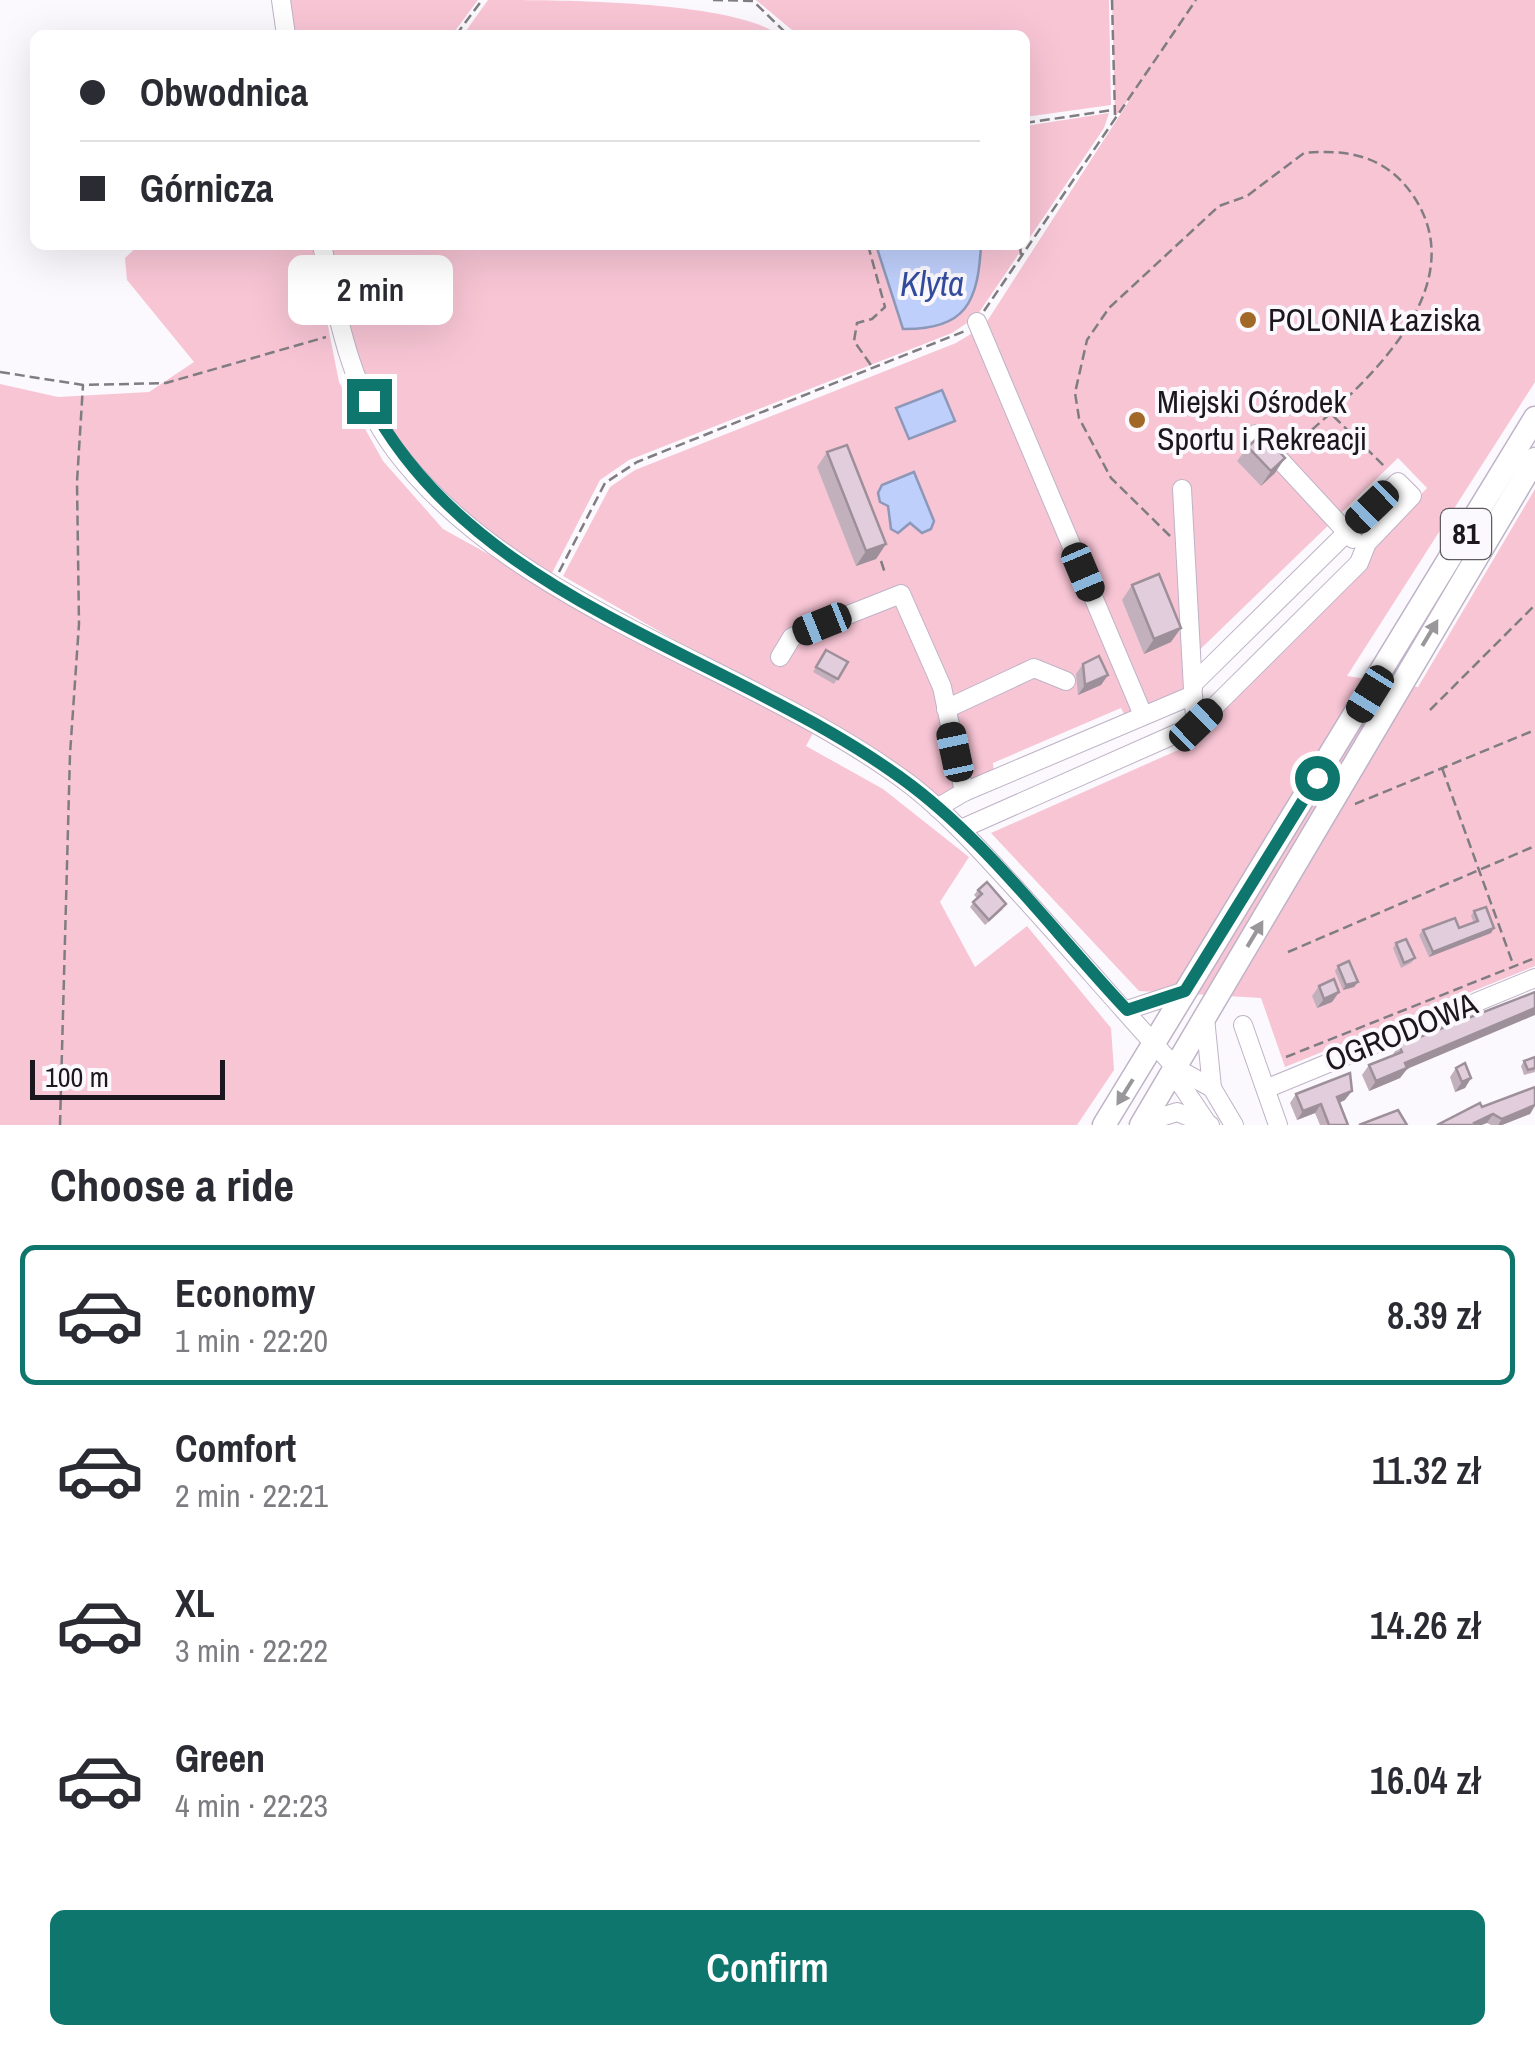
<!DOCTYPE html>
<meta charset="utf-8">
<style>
:root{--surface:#fff;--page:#f2f2f3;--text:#2b2b33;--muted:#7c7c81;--line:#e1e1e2;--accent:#0f766e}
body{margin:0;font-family:"Archivo Narrow",sans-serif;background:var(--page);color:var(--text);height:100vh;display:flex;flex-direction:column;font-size:38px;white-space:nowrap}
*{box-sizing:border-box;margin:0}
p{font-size:32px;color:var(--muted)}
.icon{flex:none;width:55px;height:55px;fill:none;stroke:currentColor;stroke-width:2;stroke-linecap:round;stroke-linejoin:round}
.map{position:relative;height:1125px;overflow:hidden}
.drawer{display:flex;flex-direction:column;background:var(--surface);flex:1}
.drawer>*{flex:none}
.guide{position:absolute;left:30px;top:30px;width:1000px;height:220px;border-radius:15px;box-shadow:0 10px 40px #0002;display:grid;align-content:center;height:220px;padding:0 50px;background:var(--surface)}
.scale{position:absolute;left:30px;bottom:25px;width:195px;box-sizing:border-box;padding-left:10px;border:5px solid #1c171e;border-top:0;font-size:28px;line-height:35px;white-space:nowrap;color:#1c171e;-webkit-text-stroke:8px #fbf9fd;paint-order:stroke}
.end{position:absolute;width:45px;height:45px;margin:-22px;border:12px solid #0f766e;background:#fff;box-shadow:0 0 0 5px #fff}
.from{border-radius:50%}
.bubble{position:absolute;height:70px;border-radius:15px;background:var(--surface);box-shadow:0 10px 40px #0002;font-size:32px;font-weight:600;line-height:70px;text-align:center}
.car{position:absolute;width:30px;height:60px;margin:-30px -15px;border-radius:12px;box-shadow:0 0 8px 2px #0007;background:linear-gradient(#222 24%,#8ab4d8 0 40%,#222 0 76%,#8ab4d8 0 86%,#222 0)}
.guide b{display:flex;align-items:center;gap:35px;height:95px;font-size:38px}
.guide b+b{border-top:2px solid var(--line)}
.guide i{width:25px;height:25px;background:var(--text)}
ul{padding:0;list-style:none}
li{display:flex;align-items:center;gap:30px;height:140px;margin:0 20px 15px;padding:0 30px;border:5px solid transparent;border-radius:15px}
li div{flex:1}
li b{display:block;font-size:38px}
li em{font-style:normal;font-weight:600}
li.on{border-color:var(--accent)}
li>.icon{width:90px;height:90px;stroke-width:1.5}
h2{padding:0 50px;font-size:45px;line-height:120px}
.cta{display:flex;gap:20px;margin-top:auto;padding:20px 50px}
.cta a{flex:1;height:115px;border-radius:15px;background:var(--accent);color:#fff;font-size:40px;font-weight:600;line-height:115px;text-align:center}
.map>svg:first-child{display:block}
.green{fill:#f8c5d5}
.water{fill:#becffb;stroke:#8d98b9;stroke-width:2.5}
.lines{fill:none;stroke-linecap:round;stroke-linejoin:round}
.minor-casing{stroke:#bfb3c7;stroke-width:20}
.major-casing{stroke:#bfb3c7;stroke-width:25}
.path{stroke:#807d82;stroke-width:2.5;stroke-dasharray:10 5;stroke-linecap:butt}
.minor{stroke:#fff;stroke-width:18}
.major{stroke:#fff;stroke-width:22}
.wall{fill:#c2b0bd}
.shaded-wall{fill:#9e909a}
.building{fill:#e1cddc;stroke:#9e909a;stroke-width:2.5}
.oneway{fill:#99979a}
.route{stroke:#0f766e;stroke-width:12}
.poi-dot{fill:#a26828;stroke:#fbf9fd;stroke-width:4}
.labels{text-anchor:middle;stroke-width:8;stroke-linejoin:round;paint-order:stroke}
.shield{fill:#fbf9fd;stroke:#5f5b61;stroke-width:2.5}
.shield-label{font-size:30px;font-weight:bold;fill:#1c171e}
.poi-label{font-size:32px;fill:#1c171e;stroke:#fbf9fd;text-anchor:start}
.street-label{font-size:32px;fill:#1c171e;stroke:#fbf9fd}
.water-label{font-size:35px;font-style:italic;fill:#334c9e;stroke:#fbf9fd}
</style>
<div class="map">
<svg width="1535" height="1125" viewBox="0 0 1535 1125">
<rect width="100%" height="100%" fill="#fbf9fd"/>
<g class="green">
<polygon points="288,0 478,0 452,35 293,35"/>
<path d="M488,0C556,0 730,0 779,35H463Z"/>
<polygon points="756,0 1109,0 1111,105 1025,117 1025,35 798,35"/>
<polygon points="1112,0 1535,0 1535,382 1347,676 1418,687 1535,489 1535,966 1285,1067 1261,998 1139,991 991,833 1203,739 1203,723 1427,488 1398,458 1185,664 1189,691 1126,718 1121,708 993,763 994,775 938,799 850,741 563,576 610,487 635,470 956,343 984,326 1136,90 1115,117"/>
<polygon points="1109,113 1104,128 976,317 952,333 629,460 600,480 551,575 454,518 353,376 327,245 1025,245 1025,126"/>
<polygon points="139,245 312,245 339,382 383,461 443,529 813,733 806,746 883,789 969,857 940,902 975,967 1027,926 1111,1028 1114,1070 1077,1125 0,1125 0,384 58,397 149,392 194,362 127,280 125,258"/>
</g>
<g class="water">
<path d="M876,245H981C978,302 966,330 903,329Z"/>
<polygon points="942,390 955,421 909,439 896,408"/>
<polygon points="914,472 934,521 931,529 922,533 910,523 898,533 891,529 888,506 880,502 878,493 882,485"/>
</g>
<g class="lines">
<defs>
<g id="minor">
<polyline points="281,0 286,35"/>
<path d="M322,245C337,315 351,391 395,450C514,609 757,668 912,786C950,816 982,852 1014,887C1069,947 1121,1008 1176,1068L1212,1088"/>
<polyline points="977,322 1143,715"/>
<polyline points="1256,434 1353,539"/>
<polyline points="1182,489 1193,689"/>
<polyline points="780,657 792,637 901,594 942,687 964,792"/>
<polyline points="1193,684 1398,482 1412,496 1367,543 1359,563 1196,725"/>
<polyline points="946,709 1034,668 1066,681"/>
<polyline points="937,808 964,792 1193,695 1196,725 961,829"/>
<polyline points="1127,1010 1185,991"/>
<polyline points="1205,1018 1212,1088 1234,1125"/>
<polyline points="1243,1025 1278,1125"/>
<polyline points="1176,1068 1180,1083 1207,1123"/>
<polyline points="1268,1088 1535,978"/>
<polyline points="1142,1123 1177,1112 1210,1125"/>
</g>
<g id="major">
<polyline points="1104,1125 1535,418"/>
<polyline points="1141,1125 1535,459"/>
</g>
</defs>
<use href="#minor" class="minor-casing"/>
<use href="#major" class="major-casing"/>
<g class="path">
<polyline points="713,0 753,1 788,35"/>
<polyline points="1112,0 1115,116"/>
<polyline points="456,35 482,0"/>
<polyline points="1025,123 1113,110"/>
<polyline points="868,245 885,307 872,319 857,323 854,341 873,368"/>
<polyline points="1020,245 1021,256"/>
<polyline points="984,311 1196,0"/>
<polyline points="0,372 83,385 166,383 326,337"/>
<polyline points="1312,395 1386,468"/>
<path d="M1170,536L1111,478L1079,418L1075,393L1087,340L1109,308L1219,206L1247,196L1304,153C1349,149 1385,156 1412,194C1479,290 1358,390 1293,446"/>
<polyline points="881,561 885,573"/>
<polyline points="559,572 605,483 637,462 965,331"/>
<polyline points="1430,710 1535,605"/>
<polyline points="1442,768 1513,964"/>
<polyline points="1355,804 1535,730"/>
<polyline points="1288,952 1535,846"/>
<polyline points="1286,1057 1535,958"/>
<polyline points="60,1125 70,754 79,624 77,482 83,385"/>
</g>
<use href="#minor" class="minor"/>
<use href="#major" class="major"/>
</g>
<g class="wall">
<polygon points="1248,447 1275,473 1261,486 1237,461"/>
<polygon points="827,452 886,544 876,559 856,566 817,467"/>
<polygon points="1132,585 1171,642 1144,654 1122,600"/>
<polygon points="826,650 848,662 834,684 813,672"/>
<polygon points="1083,664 1108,675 1101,685 1078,695 1076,674"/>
<polygon points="978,890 1003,909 985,925 970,907 977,898 974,895"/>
<polygon points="1474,911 1494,928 1491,933 1429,957 1419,935 1423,930 1459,928 1474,923 1471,916"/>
<polygon points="1396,943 1415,958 1411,963 1401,968 1393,948"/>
<polygon points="1338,966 1358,982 1354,987 1343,990 1335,971"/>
<polygon points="1319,986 1339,992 1332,1002 1317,1008 1312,996"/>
<polygon points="1399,1045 1407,1069 1400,1078 1369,1091 1362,1075 1369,1065 1392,1056"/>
<polygon points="1535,1057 1535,1072 1524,1075 1521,1066 1524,1061"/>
<polygon points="1456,1068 1471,1078 1465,1088 1455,1092 1450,1077"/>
<polygon points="1535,1087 1535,1106 1530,1114 1502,1125 1491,1125 1487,1123 1482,1107"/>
<polygon points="1296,1094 1345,1100 1339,1103 1348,1125 1320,1125 1315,1113 1297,1120 1290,1103"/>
</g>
<g class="shaded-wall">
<polygon points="1285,458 1275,473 1261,486 1271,471"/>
<polygon points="886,544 876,559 856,566 866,551"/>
<polygon points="1181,628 1171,642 1144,654 1154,639"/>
<polygon points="1108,675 1101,685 1078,695 1085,685"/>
<polygon points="1494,928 1491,933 1429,957 1433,952"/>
<polygon points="1358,982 1354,987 1343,990 1346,985"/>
<polygon points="1339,992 1332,1002 1317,1008 1324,999"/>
<polygon points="1535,1008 1535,1015 1407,1069 1400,1078 1369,1091 1376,1081 1405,1063"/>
<polygon points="1471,1078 1465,1088 1455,1092 1462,1082"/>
<polygon points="1352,1091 1345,1100 1331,1106 1337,1097"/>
<polygon points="1321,1104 1315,1113 1297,1120 1303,1111"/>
<polygon points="1535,1105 1530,1114 1502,1125 1498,1125 1502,1119"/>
<polygon points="1493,1114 1487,1123 1482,1125 1472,1125 1474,1123"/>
</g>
<g class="building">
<polygon points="1262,433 1285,458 1271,471 1248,447"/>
<polygon points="847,445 886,544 866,551 827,452"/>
<polygon points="1159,574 1181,628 1154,639 1132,585"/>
<polygon points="826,650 848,662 838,679 816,667"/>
<polygon points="1099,656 1108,675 1085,685 1083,664"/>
<polygon points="987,882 1006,904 989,920 973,902 982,894 978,890"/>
<polygon points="1486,907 1494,928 1433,952 1423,930 1455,918 1459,928 1478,921 1474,911"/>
<polygon points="1406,939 1415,958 1404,963 1396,943"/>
<polygon points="1349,961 1358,982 1346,985 1338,966"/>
<polygon points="1334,979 1339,992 1324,999 1319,986"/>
<polygon points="1535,992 1535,1008 1405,1063 1407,1068 1376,1081 1369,1065 1402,1052 1399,1045"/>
<polygon points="1535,1057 1535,1068 1528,1070 1524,1061"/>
<polygon points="1465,1063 1471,1078 1462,1082 1456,1068"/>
<polygon points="1350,1073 1352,1091 1337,1097 1348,1125 1329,1125 1321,1104 1303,1111 1296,1094"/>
<polygon points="1535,1087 1535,1105 1502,1119 1493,1114 1474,1123 1475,1125 1437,1125 1480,1103 1482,1107"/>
<polygon points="1398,1110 1407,1125 1359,1125"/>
</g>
<defs><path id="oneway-solid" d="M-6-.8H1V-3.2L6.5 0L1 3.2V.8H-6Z" transform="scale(2.5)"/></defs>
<g class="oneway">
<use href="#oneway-solid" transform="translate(1430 633) rotate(-59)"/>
<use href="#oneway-solid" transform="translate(1255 934) rotate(-59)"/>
<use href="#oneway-solid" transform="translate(1125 1092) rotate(122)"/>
</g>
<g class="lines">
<path class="route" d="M369,401C476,605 738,654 912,786C993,848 1057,936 1127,1010L1185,991L1317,778"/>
</g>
<g class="poi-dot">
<circle cx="1248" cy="320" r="10"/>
<circle cx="1137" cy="420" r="10"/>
</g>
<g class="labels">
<rect class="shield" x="1441" y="509" width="50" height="50" rx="8"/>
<g class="shield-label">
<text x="1466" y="544">81</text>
</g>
<g class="poi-label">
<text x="1268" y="331">POLONIA Łaziska</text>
<text x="1157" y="413">Miejski Ośrodek<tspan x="1157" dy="37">Sportu i Rekreacji</tspan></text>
</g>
<g class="street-label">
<text transform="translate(1401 1032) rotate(-22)" y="11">OGRODOWA</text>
</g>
<g class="water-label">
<text x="932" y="296">Klyta</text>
</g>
</g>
</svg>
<div class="scale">100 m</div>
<i class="end from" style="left:1317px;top:778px"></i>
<i class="end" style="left:369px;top:401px"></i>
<div class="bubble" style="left:288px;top:255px;width:165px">2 min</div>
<i class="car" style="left:1372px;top:507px;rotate:226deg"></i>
<i class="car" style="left:1083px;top:572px;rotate:157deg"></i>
<i class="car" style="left:822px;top:624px;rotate:248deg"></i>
<i class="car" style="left:1370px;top:694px;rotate:212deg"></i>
<i class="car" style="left:1196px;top:725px;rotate:46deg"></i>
<i class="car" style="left:955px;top:752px;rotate:348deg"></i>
<div class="guide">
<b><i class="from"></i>Obwodnica</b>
<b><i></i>Górnicza</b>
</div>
</div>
<section class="drawer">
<h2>Choose a ride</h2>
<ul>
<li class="on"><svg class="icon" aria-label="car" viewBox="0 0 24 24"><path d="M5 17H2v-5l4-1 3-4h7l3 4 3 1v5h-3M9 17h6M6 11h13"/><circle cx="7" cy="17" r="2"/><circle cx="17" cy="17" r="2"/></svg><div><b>Economy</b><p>1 min · 22:20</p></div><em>8.39 zł</em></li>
<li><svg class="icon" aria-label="car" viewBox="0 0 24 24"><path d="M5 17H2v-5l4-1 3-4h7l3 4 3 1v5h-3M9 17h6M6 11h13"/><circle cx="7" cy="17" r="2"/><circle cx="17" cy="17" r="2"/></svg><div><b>Comfort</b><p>2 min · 22:21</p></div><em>11.32 zł</em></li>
<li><svg class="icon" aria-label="car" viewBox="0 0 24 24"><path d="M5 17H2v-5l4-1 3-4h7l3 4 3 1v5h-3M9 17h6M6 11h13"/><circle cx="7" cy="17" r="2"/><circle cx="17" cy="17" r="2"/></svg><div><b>XL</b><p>3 min · 22:22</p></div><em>14.26 zł</em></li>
<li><svg class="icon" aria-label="car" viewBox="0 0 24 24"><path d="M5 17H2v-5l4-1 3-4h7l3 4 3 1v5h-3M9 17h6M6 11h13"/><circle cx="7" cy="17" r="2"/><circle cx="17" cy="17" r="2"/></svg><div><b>Green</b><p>4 min · 22:23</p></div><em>16.04 zł</em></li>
</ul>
<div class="cta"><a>Confirm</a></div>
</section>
